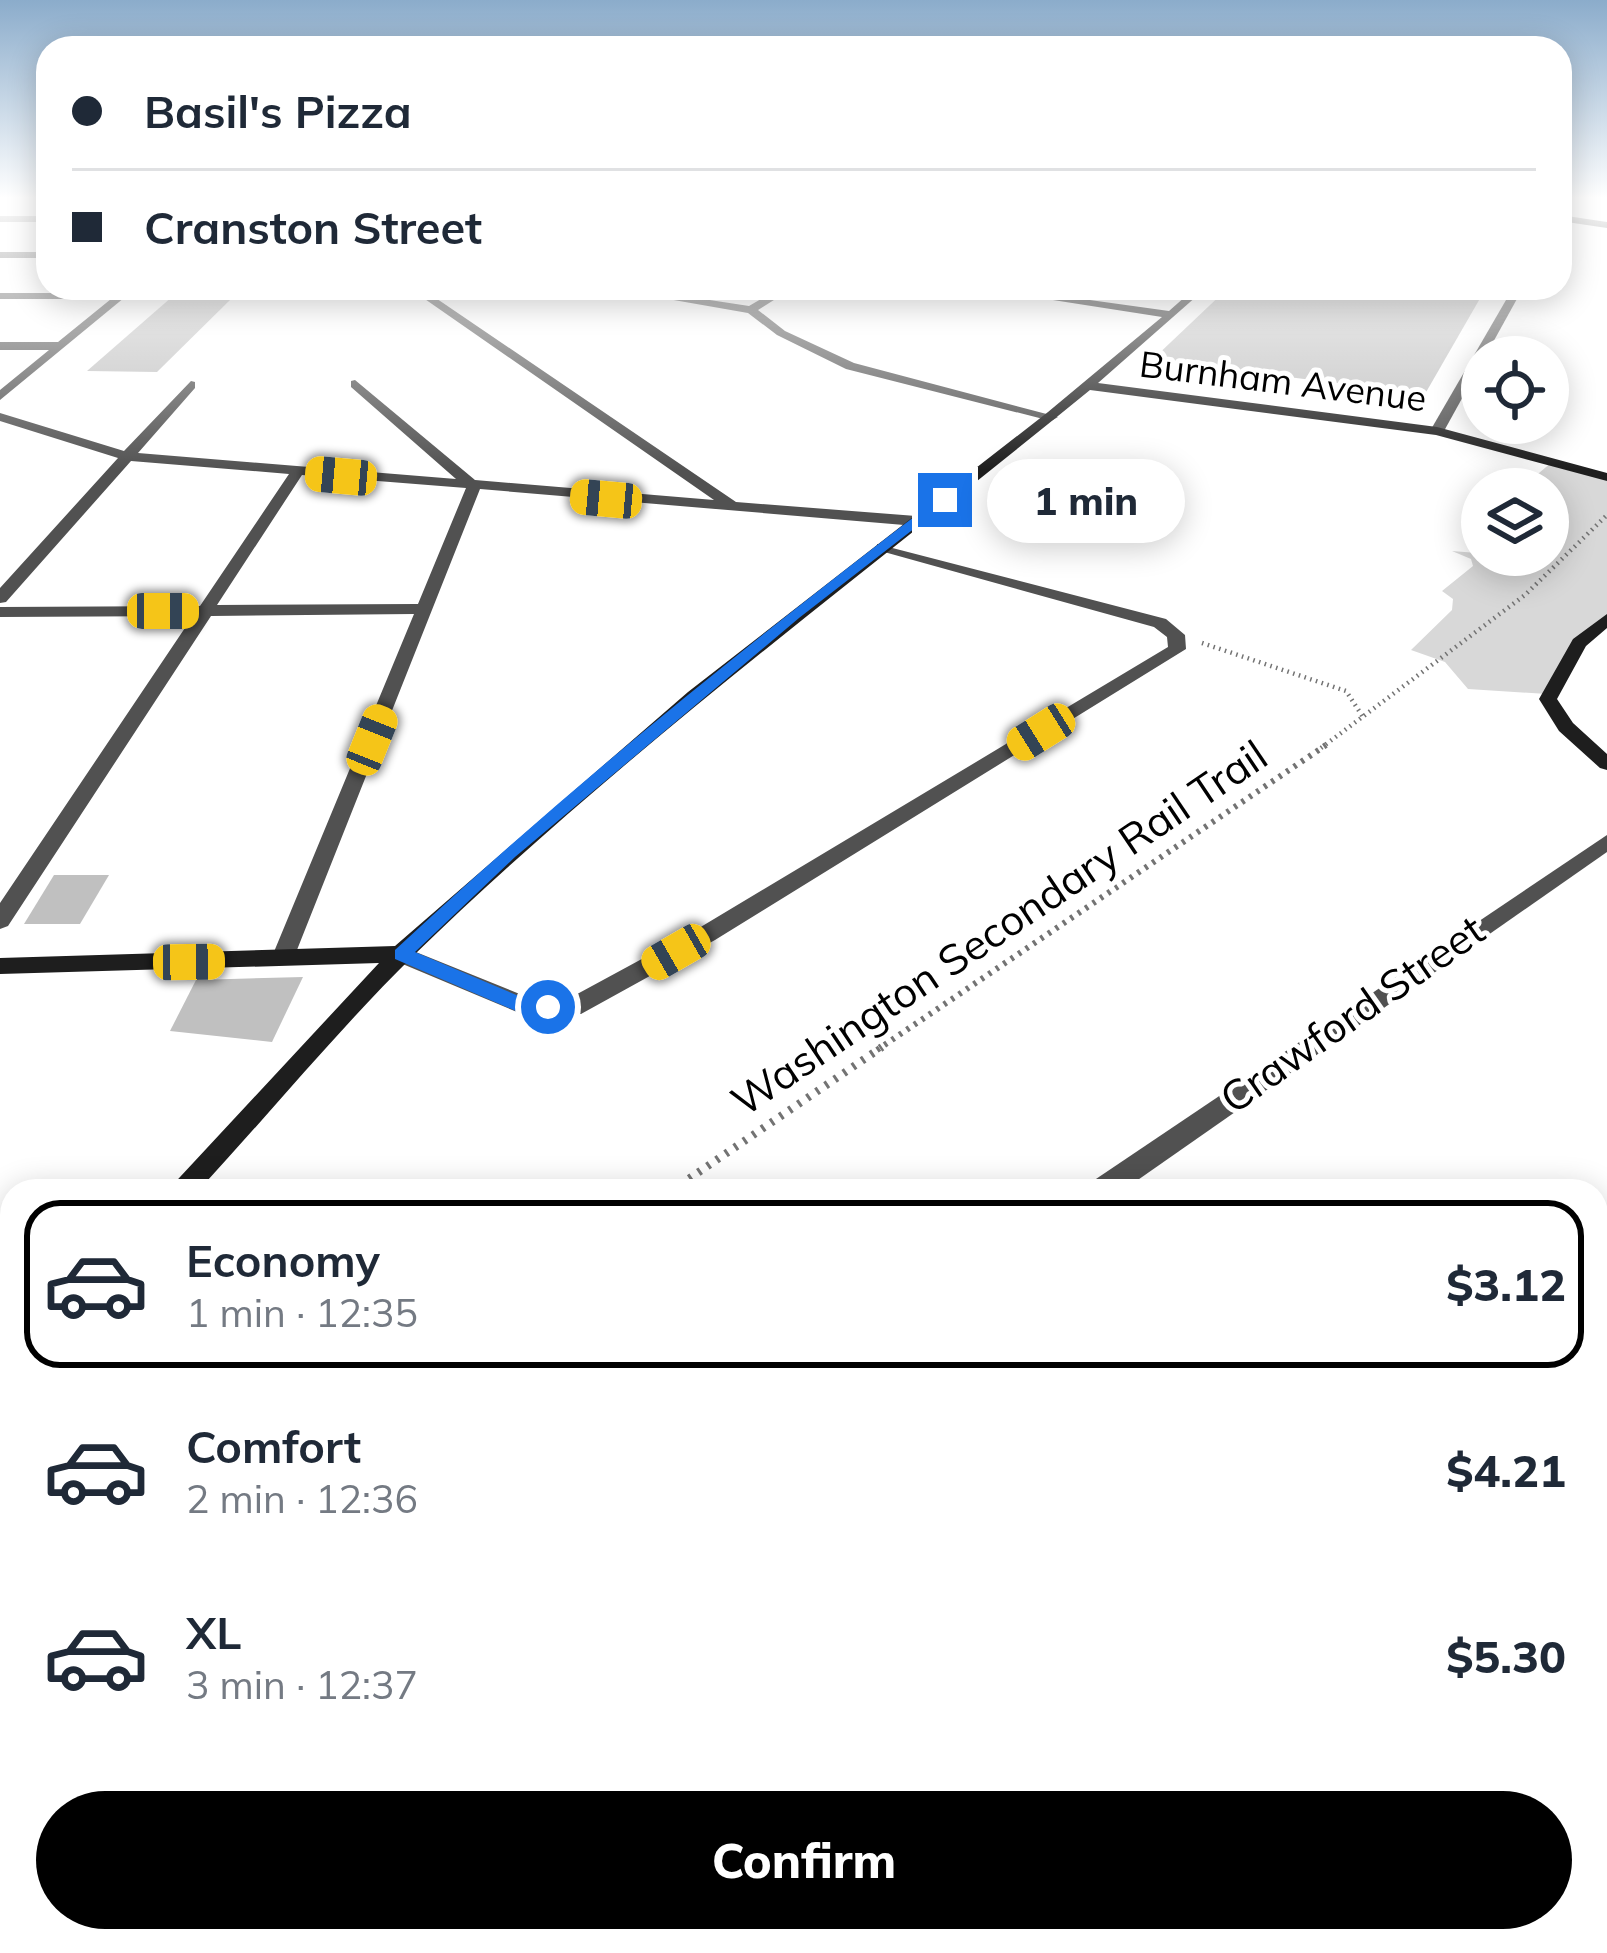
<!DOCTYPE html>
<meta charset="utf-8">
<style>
:root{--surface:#fff;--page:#f6f6f7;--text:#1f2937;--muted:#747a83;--line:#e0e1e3;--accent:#000}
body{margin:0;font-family:Mulish,sans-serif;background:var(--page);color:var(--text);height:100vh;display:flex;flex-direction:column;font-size:45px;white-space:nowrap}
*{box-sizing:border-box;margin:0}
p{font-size:39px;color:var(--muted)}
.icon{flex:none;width:66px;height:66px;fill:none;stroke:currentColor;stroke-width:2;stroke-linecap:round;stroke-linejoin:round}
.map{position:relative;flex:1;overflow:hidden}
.sheet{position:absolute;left:0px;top:1179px;width:1608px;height:774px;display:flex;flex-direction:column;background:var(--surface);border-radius:36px 36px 0 0;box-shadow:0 6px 30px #0003}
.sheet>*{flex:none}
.guide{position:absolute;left:36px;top:36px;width:1536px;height:264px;border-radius:36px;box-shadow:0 6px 30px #0003;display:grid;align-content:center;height:264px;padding:0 36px;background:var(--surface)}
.fabs{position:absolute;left:1461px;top:336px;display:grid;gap:24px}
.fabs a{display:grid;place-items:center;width:108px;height:108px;border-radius:50%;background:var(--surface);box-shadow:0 6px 30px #0003;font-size:60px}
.end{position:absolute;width:54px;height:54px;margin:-27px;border:15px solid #1a73e8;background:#fff;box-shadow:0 0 0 6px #fff}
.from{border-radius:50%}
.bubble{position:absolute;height:84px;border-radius:42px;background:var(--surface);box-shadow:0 6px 30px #0003;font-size:39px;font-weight:800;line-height:84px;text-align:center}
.car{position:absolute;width:36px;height:72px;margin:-36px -18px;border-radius:15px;box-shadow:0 0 9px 3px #0007;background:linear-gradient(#f5c518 24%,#345 0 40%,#f5c518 0 76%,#345 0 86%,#f5c518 0)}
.guide b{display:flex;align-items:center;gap:42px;height:114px;font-size:45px}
.guide b+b{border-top:3px solid var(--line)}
.guide i{width:30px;height:30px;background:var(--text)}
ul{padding:21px 0 0;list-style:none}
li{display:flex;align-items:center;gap:36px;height:168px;margin:0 24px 18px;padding:0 12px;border:6px solid transparent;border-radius:36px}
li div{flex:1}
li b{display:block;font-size:45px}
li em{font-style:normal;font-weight:800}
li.current{border-color:var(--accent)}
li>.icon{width:108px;height:108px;stroke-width:1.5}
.cta{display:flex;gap:24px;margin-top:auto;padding:24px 36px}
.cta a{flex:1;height:138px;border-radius:72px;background:var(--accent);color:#fff;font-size:48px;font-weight:800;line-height:138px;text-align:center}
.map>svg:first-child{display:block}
.green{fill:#d8d8d8}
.building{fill:#c0c0c0}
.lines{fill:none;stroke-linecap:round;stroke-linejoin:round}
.path-far3{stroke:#737373;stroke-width:4.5;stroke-dasharray:1.5 4.5;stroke-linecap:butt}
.path-far2{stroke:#737373;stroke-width:6;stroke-dasharray:3 6;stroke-linecap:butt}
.path-far1{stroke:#737373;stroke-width:8;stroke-dasharray:3 8;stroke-linecap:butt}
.path{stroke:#737373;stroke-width:9;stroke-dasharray:4.5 9;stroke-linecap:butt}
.street{fill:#515151;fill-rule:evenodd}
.secondary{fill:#1e1e1e;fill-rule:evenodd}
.route{fill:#1a73e8}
.labels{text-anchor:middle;stroke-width:10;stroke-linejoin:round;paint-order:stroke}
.far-street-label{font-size:36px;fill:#000;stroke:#fff}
.street-label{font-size:42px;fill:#000;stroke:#fff}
</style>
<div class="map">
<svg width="1607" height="1953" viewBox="0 0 1607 1953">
<rect width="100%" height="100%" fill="#fff"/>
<polygon class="green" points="1552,462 1607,476 1607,618 1547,694 1468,689 1445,662 1411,650 1452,610 1453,599 1442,591 1473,566 1471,559 1452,551 1477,553 1482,546 1482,555 1548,555 1548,489 1520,489"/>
<g class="building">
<polygon points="1228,288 1486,288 1425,394 1152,360"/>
<polygon points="173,296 231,299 157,372 87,371"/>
<polygon points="54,875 109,875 80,924 24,924"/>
<polygon points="303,977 272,1042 170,1031 196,980"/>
</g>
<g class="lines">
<g class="path-far3">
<polyline points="1202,643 1346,691 1363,717"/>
<polyline points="1321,748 1525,595 1607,515"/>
</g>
<polyline class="path-far2" points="877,1050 1326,745"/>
<polyline class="path-far1" points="671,1191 882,1047"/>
<polyline class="path" points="0,1597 12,1590"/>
<g class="street">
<polygon points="1564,197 1573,197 1560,216"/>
<rect x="0" y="216" width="48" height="6"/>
<rect x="0" y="252" width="48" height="6"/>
<polygon points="124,288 136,288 0,400 0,390 49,350 0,350 0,342 58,342 111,299 0,299 0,293 119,293"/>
<path d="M409,288H421L736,502L916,516L924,521L916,526L480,489L291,965H275L271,959L414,614L211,616L8,926L0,929V903L193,616L0,617V607L200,606L289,474L131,461L6,602L0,603V588L118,458L0,421V413L124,451L191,381L195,382V388L138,453L456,479L351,387V381L355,380L475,480L714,500ZM302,475L466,488L418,604L217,605Z"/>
<polygon points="605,288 631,288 749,306 780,288 793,288 758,310 785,331 854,363 1058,417 1051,421 846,369 777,335 748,313"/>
<polygon points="1513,288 1523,288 1444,431 1432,434 1430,431"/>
<polygon points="877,544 1166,619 1185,635 1186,649 715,940 581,1014 524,1015 393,960 389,954 401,946 527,997 568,999 699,928 1168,647 1167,637 1154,627 877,550"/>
<polygon points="1607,835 1607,852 1122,1191 1086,1191 1090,1183"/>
<polygon points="1607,1287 1607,1319 1596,1324 1596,1291"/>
<polygon points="12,1302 12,1330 0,1332 0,1304"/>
<polygon points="1596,1837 1607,1842 1607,1890 1596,1885"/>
<polygon points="12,1898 12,1941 18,1941 0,1949 0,1903"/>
<polygon points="905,1941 955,1941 950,1953 900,1953"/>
</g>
<g class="secondary">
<polygon points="1560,215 1607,222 1607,228 1560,221"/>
<path d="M975,288H1003L1169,311L1195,288H1206L1098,383L1437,427L1607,473V481L1436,435L1090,390C862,576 625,750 413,956C338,1030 270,1113 198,1191H167L379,963L0,974V958L395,946L688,692L1048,412L1162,317Z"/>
<polygon points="1607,614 1607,628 1586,646 1557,699 1573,723 1607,754 1607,770 1600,768 1559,731 1539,699 1573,639"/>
<polygon points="12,1405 12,1450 0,1455 0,1411"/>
</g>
</g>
<linearGradient id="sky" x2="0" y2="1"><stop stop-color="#8baccb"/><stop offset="0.42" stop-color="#fff"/><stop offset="1" stop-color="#fff" stop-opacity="0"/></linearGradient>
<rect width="1607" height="471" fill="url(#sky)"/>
<path class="route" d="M940,497L951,500L799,618L515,857L415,952L526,999L555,1002V1012L516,1011L395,959V950C568,788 752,640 940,497Z"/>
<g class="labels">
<g class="far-street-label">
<text transform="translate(1283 381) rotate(7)" y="13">Burnham Avenue</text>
</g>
<g class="street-label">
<text transform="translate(999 928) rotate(-34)" y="15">Washington Secondary Rail Trail</text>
<text transform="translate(1352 1014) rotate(-35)" y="15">Crawford Street</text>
</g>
</g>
</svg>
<div class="fabs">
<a><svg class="icon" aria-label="locate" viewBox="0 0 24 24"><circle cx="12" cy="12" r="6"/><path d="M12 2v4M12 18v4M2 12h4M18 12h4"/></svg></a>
<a><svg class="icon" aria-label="layers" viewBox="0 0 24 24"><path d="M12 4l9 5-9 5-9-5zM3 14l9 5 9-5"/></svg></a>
</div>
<i class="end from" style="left:548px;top:1007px"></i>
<i class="end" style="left:945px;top:500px"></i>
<div class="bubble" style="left:987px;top:459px;width:198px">1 min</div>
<i class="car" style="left:341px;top:476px;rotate:275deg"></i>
<i class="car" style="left:606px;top:499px;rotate:275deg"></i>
<i class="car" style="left:163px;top:611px;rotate:90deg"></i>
<i class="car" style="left:1041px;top:732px;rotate:238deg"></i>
<i class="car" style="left:372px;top:740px;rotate:22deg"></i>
<i class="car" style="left:676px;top:952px;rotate:240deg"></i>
<i class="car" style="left:189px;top:962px;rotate:89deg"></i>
<div class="guide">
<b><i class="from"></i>Basil's Pizza</b>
<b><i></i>Cranston Street</b>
</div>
<section class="sheet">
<ul>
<li class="current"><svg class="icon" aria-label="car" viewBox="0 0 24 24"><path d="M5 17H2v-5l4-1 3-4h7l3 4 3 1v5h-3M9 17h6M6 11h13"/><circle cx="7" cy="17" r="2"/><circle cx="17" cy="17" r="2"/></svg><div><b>Economy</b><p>1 min · 12:35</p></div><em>$3.12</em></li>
<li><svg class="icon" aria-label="car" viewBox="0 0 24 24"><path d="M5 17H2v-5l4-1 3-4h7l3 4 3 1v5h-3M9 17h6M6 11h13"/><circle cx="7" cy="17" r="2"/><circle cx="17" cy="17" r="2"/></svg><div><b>Comfort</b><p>2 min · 12:36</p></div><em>$4.21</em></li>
<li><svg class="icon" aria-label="car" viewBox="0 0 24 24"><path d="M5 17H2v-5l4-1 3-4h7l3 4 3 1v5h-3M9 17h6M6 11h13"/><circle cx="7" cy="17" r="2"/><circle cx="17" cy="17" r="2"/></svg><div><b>XL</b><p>3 min · 12:37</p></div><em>$5.30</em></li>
</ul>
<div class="cta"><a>Confirm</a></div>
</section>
</div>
